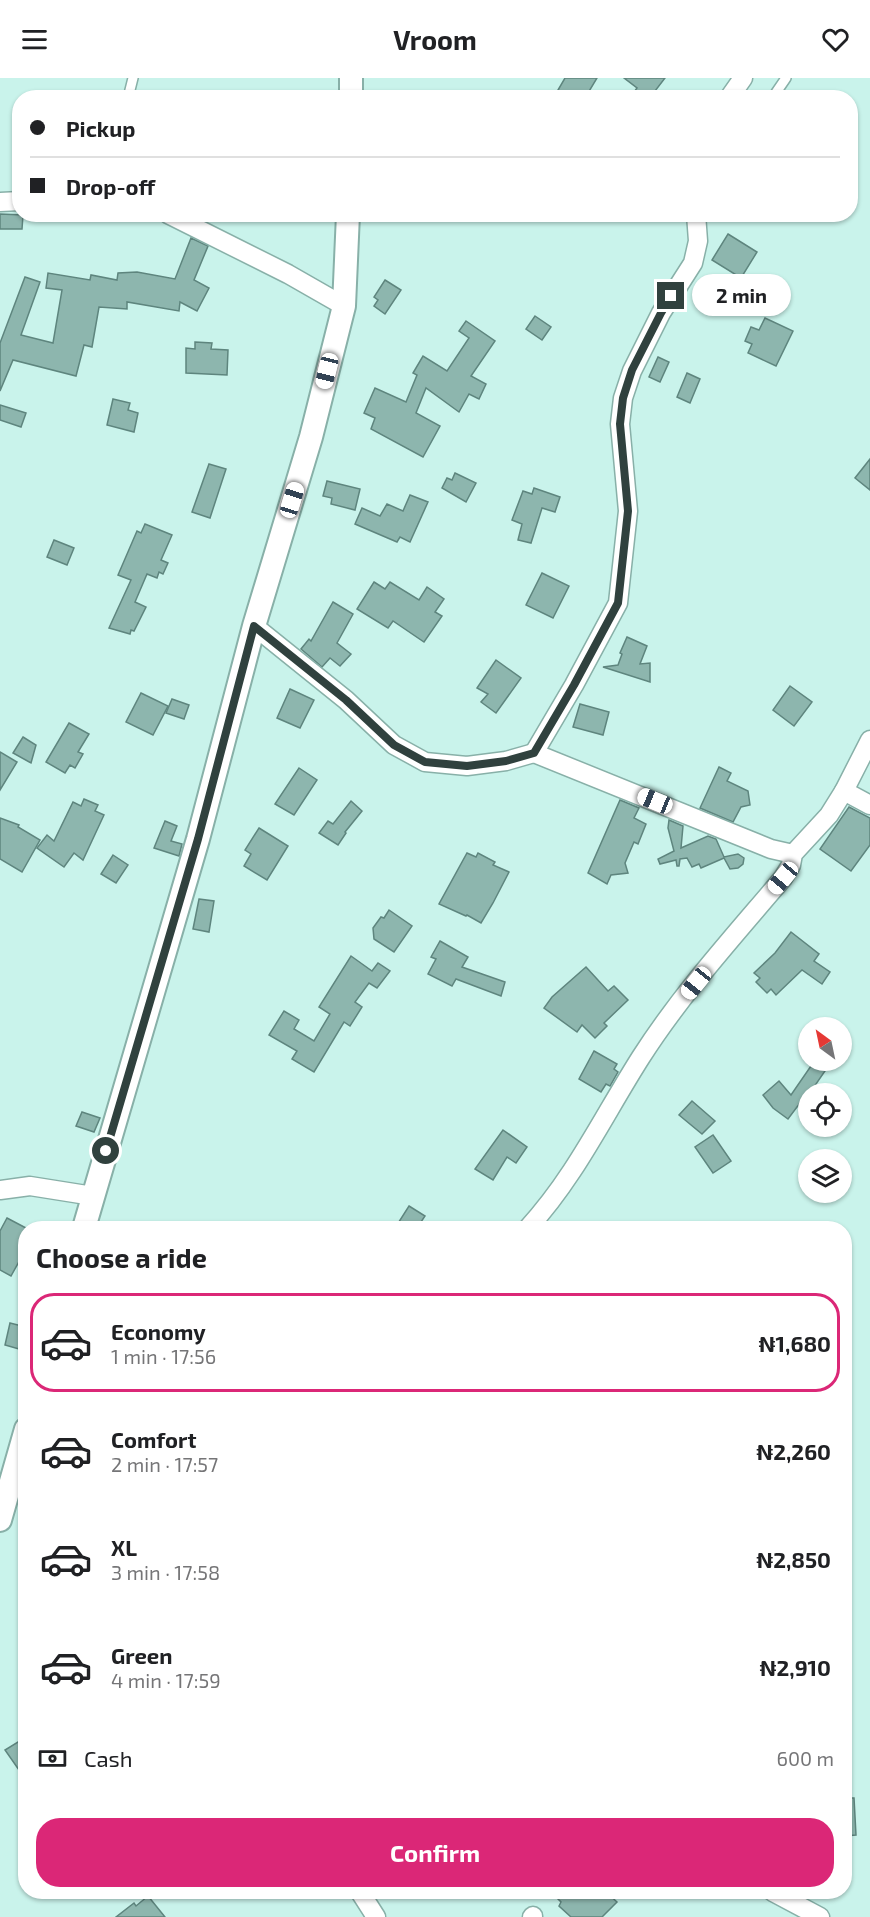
<!DOCTYPE html>
<meta charset="utf-8">
<style>
:root{--surface:#fff;--page:#f6f6f6;--text:#202124;--muted:#757577;--line:#e0e0e0;--accent:#db2777}
body{margin:0;font-family:"Exo 2",sans-serif;background:var(--page);color:var(--text);height:100vh;display:flex;flex-direction:column;font-size:22px;white-space:nowrap}
*{box-sizing:border-box;margin:0}
p{font-size:20px;color:var(--muted)}
.icon{flex:none;width:33px;height:33px;fill:none;stroke:currentColor;stroke-width:2;stroke-linecap:round;stroke-linejoin:round}
.map{position:relative;flex:1;overflow:hidden}
.details{position:absolute;left:18px;top:1143px;width:834px;height:678px;display:flex;flex-direction:column;background:var(--surface);border-radius:24px;box-shadow:0 2px 4px #0004}
.details>*{flex:none}
.guide{position:absolute;left:12px;top:12px;width:846px;height:132px;border-radius:24px;box-shadow:0 2px 4px #0004;display:grid;align-content:center;height:132px;padding:0 18px;background:var(--surface)}
.needle{width:39px;rotate:327deg}
.tools{position:absolute;left:798px;top:939px;display:grid;gap:12px}
.tools a{display:grid;place-items:center;width:54px;height:54px;border-radius:50%;background:var(--surface);box-shadow:0 2px 4px #0004;font-size:30px}
.end{position:absolute;width:27px;height:27px;margin:-14px;border:8px solid #30413e;background:#fff;box-shadow:0 0 0 3px #fff}
.from{border-radius:50%}
.bubble{position:absolute;height:42px;border-radius:21px;background:var(--surface);box-shadow:0 2px 4px #0004;font-size:20px;font-weight:700;line-height:42px;text-align:center}
.car{position:absolute;width:18px;height:36px;margin:-18px -9px;border-radius:8px;box-shadow:0 0 4px 2px #0007;background:linear-gradient(#fff 24%,#345 0 40%,#fff 0 76%,#345 0 86%,#fff 0)}
.guide b{display:flex;align-items:center;gap:21px;height:57px;font-size:22px}
.guide b+b{border-top:2px solid var(--line)}
.guide i{width:15px;height:15px;background:var(--text)}
ul{padding:0;list-style:none}
li{display:flex;align-items:center;gap:18px;height:99px;margin:0 12px 9px;padding:0 6px;border:3px solid transparent;border-radius:24px}
li div{flex:1}
li b{display:block;font-size:22px}
li em{font-style:normal;font-weight:700}
li.active{border-color:var(--accent)}
li>.icon{width:54px;height:54px;stroke-width:1.5}
h2{padding:0 18px;font-size:27px;line-height:72px}
.pay{display:flex;align-items:center;gap:15px;height:66px;padding:0 18px;font-size:22px}
.pay p{margin-inline-start:auto}
.cta{display:flex;gap:12px;margin-top:auto;padding:12px 18px}
.cta a{flex:1;height:69px;border-radius:24px;background:var(--accent);color:#fff;font-size:24px;font-weight:700;line-height:69px;text-align:center}
header{display:flex;justify-content:space-between;align-items:center;height:78px;padding:0 18px;background:var(--surface);font-size:27px;font-weight:700}
.map>svg:first-child{display:block}
.building{fill:#8db6ae;stroke:#5e857e;stroke-width:1.5}
.lines{fill:none;stroke-linecap:round;stroke-linejoin:round}
.service-casing{stroke:#88b0a8;stroke-width:12}
.minor-casing{stroke:#88b0a8;stroke-width:21}
.tertiary-casing{stroke:#88b0a8;stroke-width:26}
.service{stroke:#fff;stroke-width:9}
.minor{stroke:#fff;stroke-width:18}
.tertiary{stroke:#fff;stroke-width:22}
.route{stroke:#30413e;stroke-width:8}
</style>
<header><svg class="icon" aria-label="menu" viewBox="0 0 24 24"><path d="M4 6h16M4 12h16M4 18h16"/></svg>Vroom<svg class="icon" aria-label="heart" viewBox="0 0 24 24"><path d="M12 20l-8-8c-3-5 5-10 8-4 3-6 11-1 8 4z"/></svg></header>
<div class="map">
<svg width="870" height="1839" viewBox="0 0 870 1839">
<rect width="100%" height="100%" fill="#c9f3eb"/>
<g class="building">
<polygon points="565,0 597,0 585,20 572,20 558,12"/>
<polygon points="624,0 665,0 652,17 648,16 646,20 642,20 634,14 637,10"/>
<polygon points="0,136 23,137 22,151 0,151"/>
<polygon points="728,156 757,174 741,200 712,182"/>
<polygon points="191,160 208,168 194,202 209,210 197,233 180,224 179,233 127,224 127,231 99,229 92,269 84,267 76,298 13,282 0,313 0,265 25,199 40,204 21,257 53,265 62,212 46,210 48,195 90,202 91,197 117,202 118,195 137,194 175,201"/>
<polygon points="385,202 401,212 385,236 374,228 378,222 374,219"/>
<polygon points="535,238 551,249 542,262 526,251"/>
<polygon points="765,240 793,253 776,288 748,275 752,266 745,263 751,249 759,252"/>
<polygon points="466,243 495,263 471,298 486,306 479,321 469,316 459,334 426,310 416,335 440,348 423,379 371,351 375,340 364,335 375,310 406,324 417,297 413,295 423,278 447,293 469,260 459,253"/>
<polygon points="195,264 212,265 211,271 228,272 227,297 186,295 186,270 195,271"/>
<polygon points="658,279 669,284 660,304 649,299"/>
<polygon points="687,295 700,301 690,325 677,319"/>
<polygon points="113,321 130,325 128,332 138,335 134,354 107,347"/>
<polygon points="0,327 26,335 21,349 0,342"/>
<polygon points="870,381 870,412 855,400"/>
<polygon points="209,386 226,391 210,440 192,434"/>
<polygon points="455,395 476,405 466,424 442,410 447,400 452,402"/>
<polygon points="327,403 360,411 355,432 331,426 332,420 323,418"/>
<polygon points="534,410 560,419 555,434 542,430 531,465 518,462 522,446 512,442 523,413 532,416"/>
<polygon points="410,417 428,424 410,464 400,459 397,464 355,446 362,430 380,438 387,426 403,433"/>
<polygon points="145,446 172,457 161,482 168,485 163,496 159,494 157,500 147,496 135,524 146,529 134,553 131,552 130,556 109,550 131,502 118,497 137,453 141,455"/>
<polygon points="54,462 74,470 67,487 47,479"/>
<polygon points="542,495 569,508 553,540 526,527"/>
<polygon points="374,504 385,511 390,504 419,522 427,509 444,521 435,534 442,538 424,564 393,543 388,550 357,531"/>
<polygon points="333,524 353,536 337,565 351,576 340,588 330,580 322,589 301,571 309,561 311,563"/>
<polygon points="627,559 647,568 640,586 650,585 650,604 603,589 618,587 622,576 620,575"/>
<polygon points="496,582 521,600 496,635 481,624 488,616 477,610"/>
<polygon points="790,608 812,624 794,648 773,632"/>
<polygon points="290,611 314,622 300,650 277,640"/>
<polygon points="141,615 168,628 153,657 126,644"/>
<polygon points="172,621 189,627 184,641 166,635"/>
<polygon points="580,626 609,634 603,657 573,649"/>
<polygon points="69,645 89,656 78,674 83,676 75,690 70,687 65,695 46,684"/>
<polygon points="23,659 36,667 31,685 13,675"/>
<polygon points="0,674 17,684 0,712"/>
<polygon points="719,689 731,695 727,703 748,713 750,727 741,729 733,744 700,730"/>
<polygon points="299,690 317,702 294,737 275,726"/>
<polygon points="84,721 98,727 95,733 104,737 83,782 74,775 64,789 37,770 47,757 54,763 73,724 81,728"/>
<polygon points="620,722 639,730 634,740 646,746 638,766 634,764 625,785 628,795 611,797 607,806 588,795"/>
<polygon points="351,723 362,733 345,754 346,755 338,767 319,755 328,743 333,746"/>
<polygon points="849,729 870,740 870,767 851,793 820,771"/>
<polygon points="0,740 19,747 18,749 40,762 22,794 0,781"/>
<polygon points="669,742 683,748 681,770 708,758 716,761 724,779 738,776 744,780 743,786 738,790 730,791 724,780 701,790 699,786 692,789 687,780 680,781 679,788 677,788 676,782 660,786 658,781 674,773 668,750"/>
<polygon points="165,743 177,748 171,763 182,766 179,778 154,770"/>
<polygon points="259,750 288,768 267,802 244,788 251,776 245,772"/>
<polygon points="467,775 476,779 478,775 495,784 493,787 509,794 493,825 481,845 467,837 466,838 439,826"/>
<polygon points="113,777 128,787 116,805 101,796"/>
<polygon points="199,821 214,823 209,854 193,851"/>
<polygon points="389,832 412,848 394,874 374,861 373,850 381,839 384,840"/>
<polygon points="791,854 819,876 814,883 830,894 822,906 802,892 776,917 771,911 767,915 756,904 760,900 754,895 775,875"/>
<polygon points="440,863 468,879 462,889 505,904 501,918 456,901 452,908 428,896 436,881 431,879"/>
<polygon points="351,878 372,893 378,885 390,893 377,910 369,905 355,924 362,929 350,948 344,944 314,994 292,981 297,973 269,957 284,933 299,942 294,951 314,963 330,936 319,929"/>
<polygon points="586,889 608,913 614,908 628,922 604,945 607,948 595,960 582,947 577,954 544,930 552,919"/>
<polygon points="594,973 617,986 614,991 618,994 610,1008 606,1006 601,1014 579,1001"/>
<polygon points="813,985 825,993 805,1022 803,1021 788,1041 773,1030 763,1017 779,1003 791,1017"/>
<polygon points="692,1023 715,1043 702,1056 679,1037"/>
<polygon points="82,1034 100,1040 94,1054 76,1048"/>
<polygon points="503,1052 527,1069 516,1085 507,1079 493,1102 475,1091"/>
<polygon points="713,1057 731,1083 713,1095 695,1069"/>
<polygon points="409,1128 425,1138 417,1150 395,1150"/>
<polygon points="7,1140 26,1150 26,1171 11,1198 0,1192 0,1153"/>
<polygon points="10,1245 26,1249 26,1273 5,1267"/>
<polygon points="26,1659 26,1702 5,1672"/>
<polygon points="844,1720 854,1720 856,1757 844,1758"/>
<polygon points="551,1814 606,1814 617,1824 602,1839 571,1839 559,1828 561,1824"/>
<polygon points="148,1818 165,1839 116,1839 134,1825 136,1828"/>
</g>
<g class="lines">
<defs>
<g id="service">
<polyline points="773,19 786,0"/>
<polyline points="128,20 133,0"/>
</g>
<g id="minor">
<polyline points="729,20 743,0"/>
<polyline points="0,124 20,123"/>
<polyline points="168,136 288,196 344,228"/>
<polyline points="254,548 346,622 394,667 425,684 467,688 506,683 534,675 771,771 793,776"/>
<polyline points="534,675 574,607 618,525 628,433 620,346 623,320 632,293 661,235 693,185 698,163 696,136"/>
<polyline points="844,713 870,662"/>
<polyline points="0,1112 30,1108 93,1118"/>
<path d="M528,1150C575,1099 604,1037 641,979C682,915 734,858 783,800L791,787L793,776L829,737L844,713L870,727"/>
<polyline points="360,1814 376,1839"/>
<polyline points="773,1814 820,1839"/>
<polyline points="532,1839 533,1838"/>
</g>
<g id="tertiary">
<polyline points="351,20 351,0"/>
<polyline points="84,1150 198,761 254,548 311,359 344,228 348,136"/>
<polyline points="0,1442 26,1351"/>
</g>
</defs>
<use href="#service" class="service-casing"/>
<use href="#minor" class="minor-casing"/>
<use href="#tertiary" class="tertiary-casing"/>
<use href="#service" class="service"/>
<use href="#minor" class="minor"/>
<use href="#tertiary" class="tertiary"/>
</g>
<g class="lines">
<polyline class="route" points="106,1073 198,761 254,548 346,622 394,667 425,684 467,688 506,683 534,675 574,607 618,525 628,433 620,346 623,320 632,292 661,235 671,218"/>
</g>
</svg>
<div class="tools">
<a><svg class="needle" viewBox="-14 -14 28 28"><path d="M0-13l5 13h-10z" fill="#e53935"/><path d="M0 13l5-13h-10z" fill="#757577"/></svg></a>
<a><svg class="icon" aria-label="locate" viewBox="0 0 24 24"><circle cx="12" cy="12" r="6"/><path d="M12 2v4M12 18v4M2 12h4M18 12h4"/></svg></a>
<a><svg class="icon" aria-label="layers" viewBox="0 0 24 24"><path d="M12 4l9 5-9 5-9-5zM3 14l9 5 9-5"/></svg></a>
</div>
<i class="end from" style="left:106px;top:1073px"></i>
<i class="end" style="left:671px;top:218px"></i>
<div class="bubble" style="left:692px;top:196px;width:99px">2 min</div>
<i class="car" style="left:327px;top:293px;rotate:194deg"></i>
<i class="car" style="left:292px;top:422px;rotate:17deg"></i>
<i class="car" style="left:655px;top:723px;rotate:292deg"></i>
<i class="car" style="left:783px;top:800px;rotate:220deg"></i>
<i class="car" style="left:696px;top:905px;rotate:219deg"></i>
<div class="guide">
<b><i class="from"></i>Pickup</b>
<b><i></i>Drop-off</b>
</div>
<section class="details">
<h2>Choose a ride</h2>
<ul>
<li class="active"><svg class="icon" aria-label="car" viewBox="0 0 24 24"><path d="M5 17H2v-5l4-1 3-4h7l3 4 3 1v5h-3M9 17h6M6 11h13"/><circle cx="7" cy="17" r="2"/><circle cx="17" cy="17" r="2"/></svg><div><b>Economy</b><p>1 min · 17:56</p></div><em>₦1,680</em></li>
<li><svg class="icon" aria-label="car" viewBox="0 0 24 24"><path d="M5 17H2v-5l4-1 3-4h7l3 4 3 1v5h-3M9 17h6M6 11h13"/><circle cx="7" cy="17" r="2"/><circle cx="17" cy="17" r="2"/></svg><div><b>Comfort</b><p>2 min · 17:57</p></div><em>₦2,260</em></li>
<li><svg class="icon" aria-label="car" viewBox="0 0 24 24"><path d="M5 17H2v-5l4-1 3-4h7l3 4 3 1v5h-3M9 17h6M6 11h13"/><circle cx="7" cy="17" r="2"/><circle cx="17" cy="17" r="2"/></svg><div><b>XL</b><p>3 min · 17:58</p></div><em>₦2,850</em></li>
<li><svg class="icon" aria-label="car" viewBox="0 0 24 24"><path d="M5 17H2v-5l4-1 3-4h7l3 4 3 1v5h-3M9 17h6M6 11h13"/><circle cx="7" cy="17" r="2"/><circle cx="17" cy="17" r="2"/></svg><div><b>Green</b><p>4 min · 17:59</p></div><em>₦2,910</em></li>
</ul>
<div class="pay"><svg class="icon" aria-label="cash" viewBox="0 0 24 24"><path d="M3 7h18v10H3z"/><circle cx="12" cy="12" r="2"/></svg>Cash<p>600 m</p></div>
<div class="cta"><a>Confirm</a></div>
</section>
</div>
